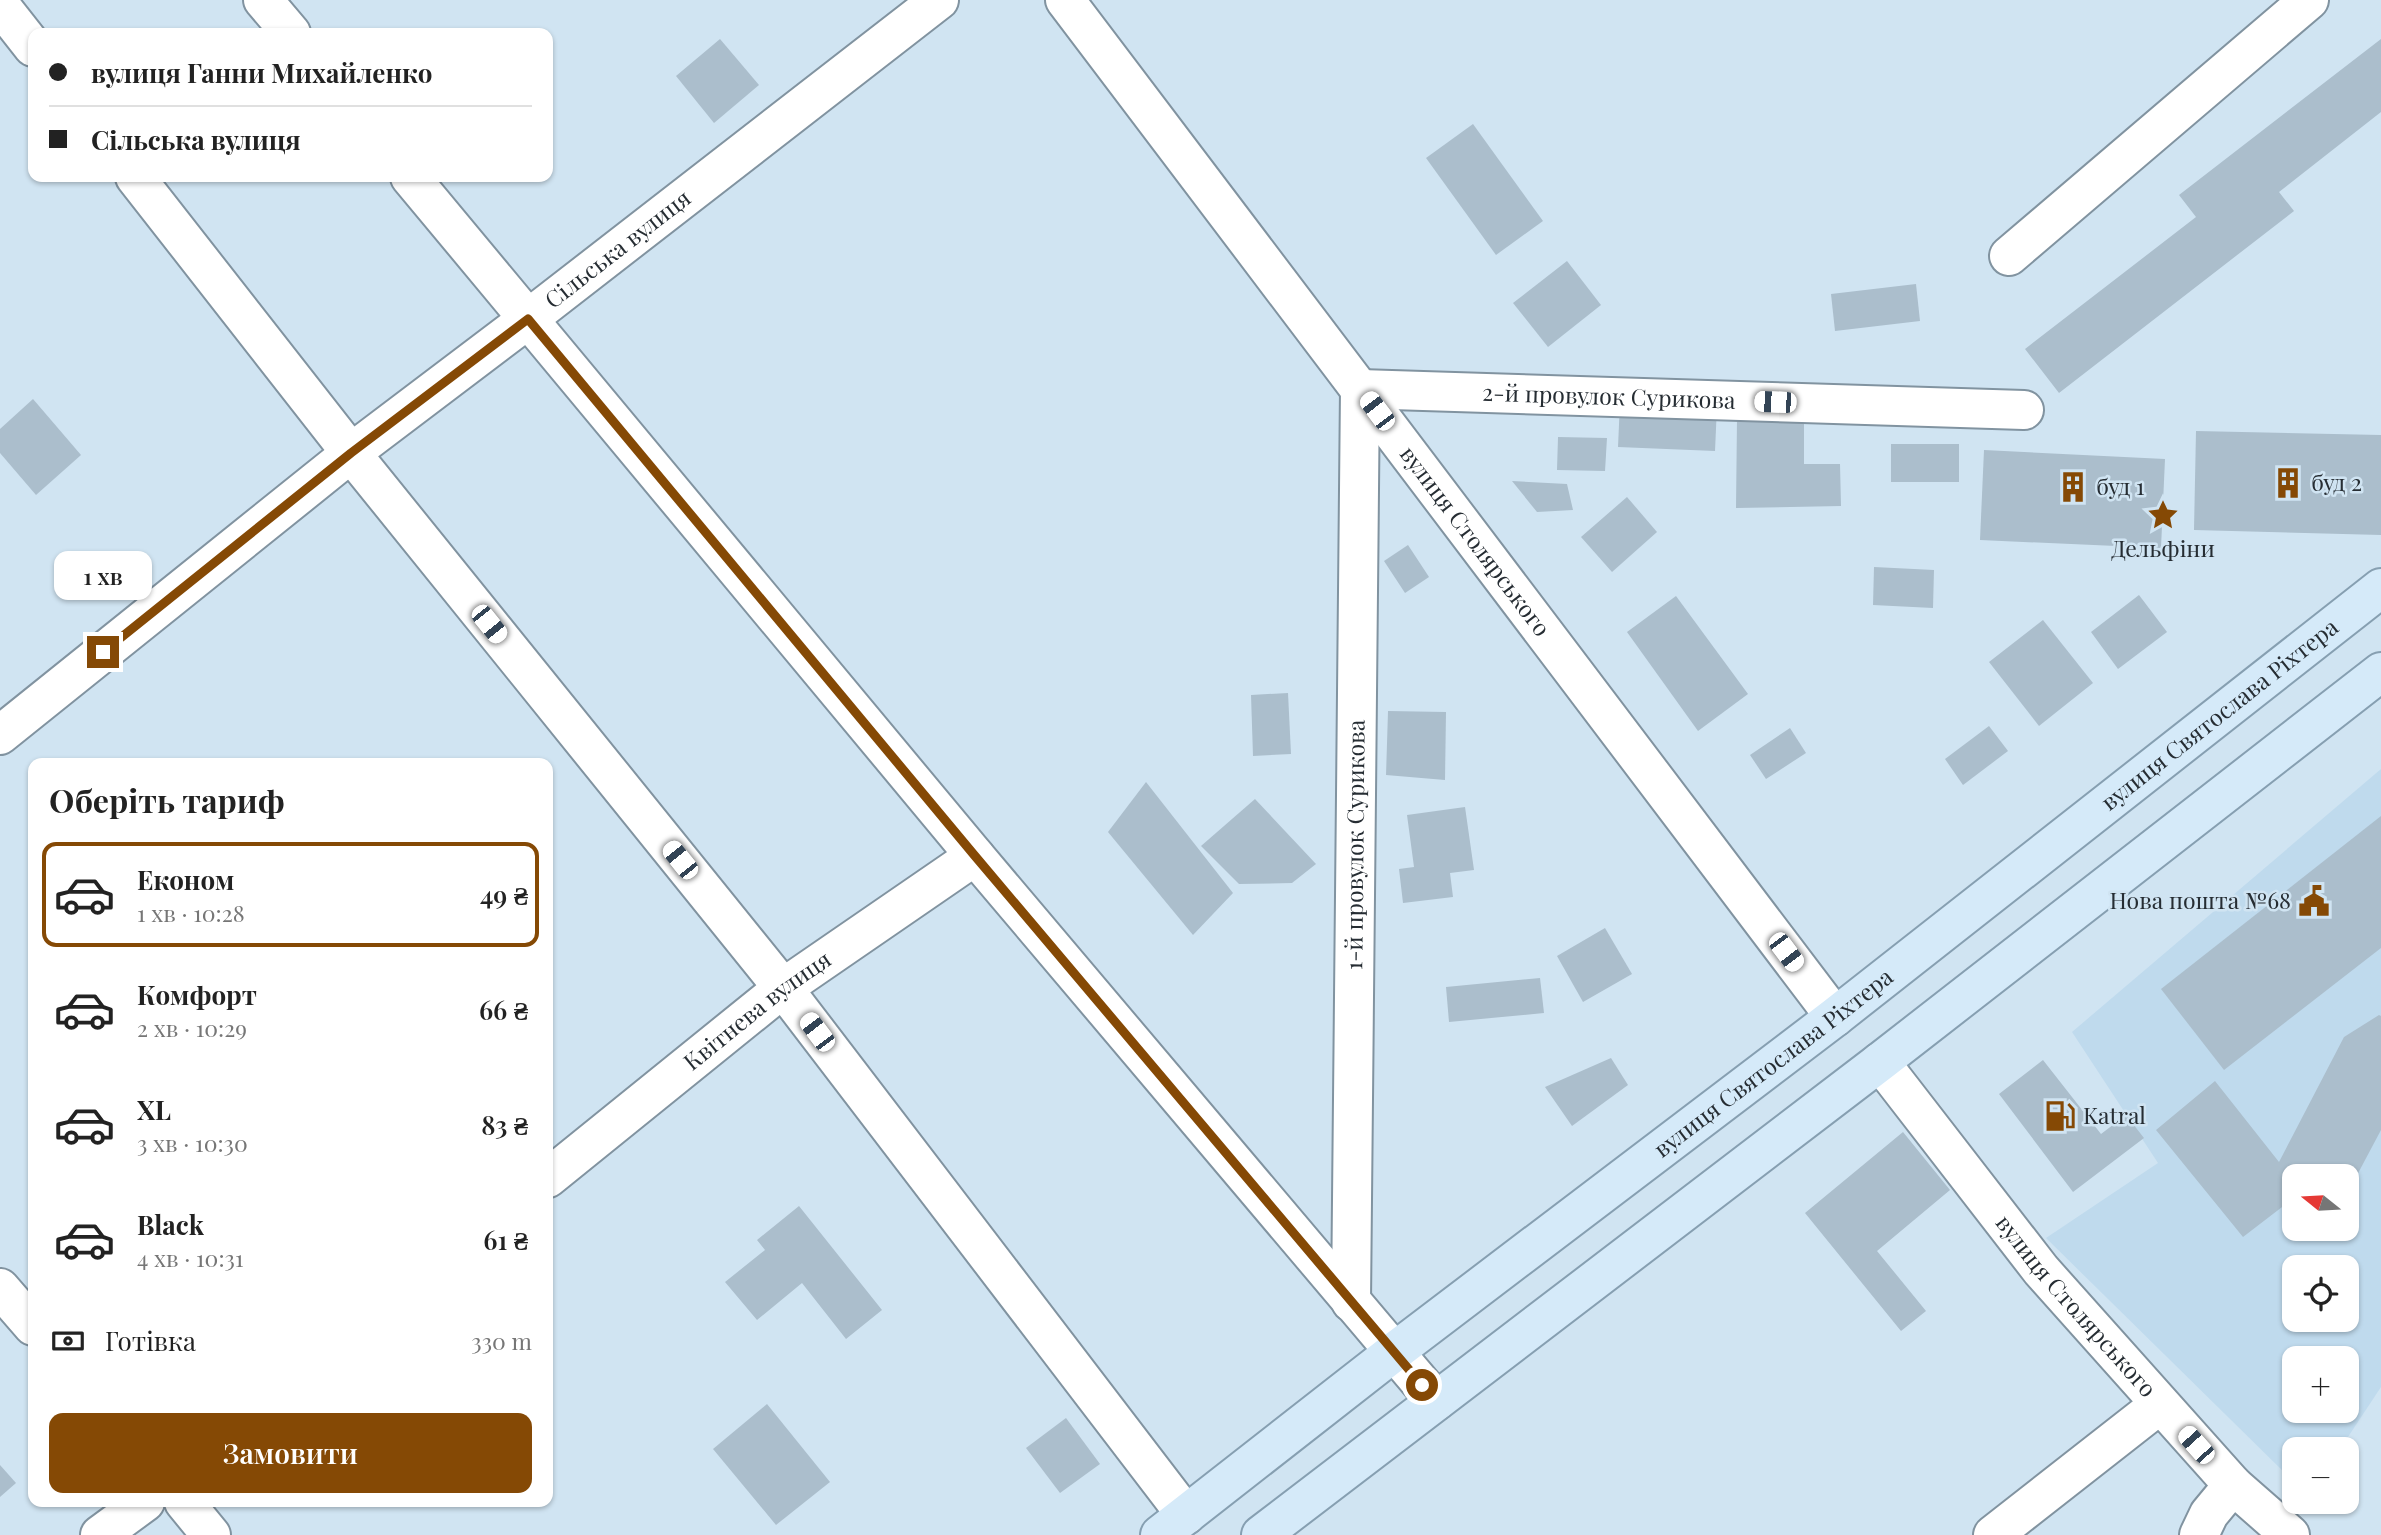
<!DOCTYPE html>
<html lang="uk">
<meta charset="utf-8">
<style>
:root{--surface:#fff;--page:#f2f2f2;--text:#222;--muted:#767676;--line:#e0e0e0;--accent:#854905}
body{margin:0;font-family:"Playfair Display",serif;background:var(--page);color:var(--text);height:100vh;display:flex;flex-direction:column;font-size:26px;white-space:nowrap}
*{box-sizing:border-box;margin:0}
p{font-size:23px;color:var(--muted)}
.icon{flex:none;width:38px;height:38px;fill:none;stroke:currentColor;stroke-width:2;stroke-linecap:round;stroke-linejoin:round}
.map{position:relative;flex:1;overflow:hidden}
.details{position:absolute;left:28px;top:758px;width:525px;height:749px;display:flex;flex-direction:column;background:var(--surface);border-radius:14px;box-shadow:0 2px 5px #0004}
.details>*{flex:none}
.banner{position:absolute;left:28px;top:28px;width:525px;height:154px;border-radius:14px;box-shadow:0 2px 5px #0004;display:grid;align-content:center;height:154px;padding:0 21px;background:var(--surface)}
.needle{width:46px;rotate:288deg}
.buttons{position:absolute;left:2282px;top:1164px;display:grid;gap:14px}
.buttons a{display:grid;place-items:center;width:77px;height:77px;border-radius:14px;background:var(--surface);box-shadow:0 2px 5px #0004;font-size:35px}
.end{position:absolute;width:32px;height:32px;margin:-16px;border:9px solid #854905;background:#fff;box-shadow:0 0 0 4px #fff}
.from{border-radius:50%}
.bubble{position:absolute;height:49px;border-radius:14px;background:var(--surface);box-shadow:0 2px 5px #0004;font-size:23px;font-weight:600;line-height:49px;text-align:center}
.car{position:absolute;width:21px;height:42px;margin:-21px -10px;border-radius:9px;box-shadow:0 0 5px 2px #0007;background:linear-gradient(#fff 24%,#345 0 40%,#fff 0 76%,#345 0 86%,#fff 0)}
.banner b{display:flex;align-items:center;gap:24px;height:66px;font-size:26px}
.banner b+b{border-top:2px solid var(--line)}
.banner i{width:18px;height:18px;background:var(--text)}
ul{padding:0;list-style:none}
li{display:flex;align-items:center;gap:21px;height:105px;margin:0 14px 10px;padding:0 7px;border:4px solid transparent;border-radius:14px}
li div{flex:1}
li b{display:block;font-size:26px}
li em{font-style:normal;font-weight:600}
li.on{border-color:var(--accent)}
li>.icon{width:63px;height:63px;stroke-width:1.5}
h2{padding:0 21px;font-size:32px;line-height:84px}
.pay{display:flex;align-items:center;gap:18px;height:77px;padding:0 21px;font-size:26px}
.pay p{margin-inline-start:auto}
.cta{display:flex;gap:14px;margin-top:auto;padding:14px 21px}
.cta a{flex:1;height:80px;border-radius:14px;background:var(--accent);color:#fff;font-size:28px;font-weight:600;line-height:80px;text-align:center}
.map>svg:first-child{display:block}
.built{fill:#bfdaed;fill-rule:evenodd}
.building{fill:#abbecc}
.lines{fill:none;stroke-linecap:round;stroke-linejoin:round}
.minor-casing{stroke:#8193a0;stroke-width:42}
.major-casing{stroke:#869fb1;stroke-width:42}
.minor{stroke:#fff;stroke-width:38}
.major{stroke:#d5eaf9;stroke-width:38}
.route{stroke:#854905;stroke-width:9}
.labels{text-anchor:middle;stroke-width:5;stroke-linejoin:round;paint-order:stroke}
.street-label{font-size:23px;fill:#262d33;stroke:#d0e4f2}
.poi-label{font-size:23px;fill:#262d33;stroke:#d0e4f2;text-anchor:start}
</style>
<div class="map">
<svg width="2381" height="1535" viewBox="0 0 2381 1535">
<rect width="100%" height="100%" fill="#d0e4f2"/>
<path class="built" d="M2381,769V1387L2340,1449H2294V1482L2046,1238L2158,1163L2072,1032ZM2294,1176H2347V1228H2294ZM2294,1267H2347V1320H2294ZM2294,1358H2347V1410H2294Z"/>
<g class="building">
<polygon points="720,39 759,85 714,123 676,76"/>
<polygon points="2381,39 2381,112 2279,192 2294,211 2059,393 2025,349 2196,217 2179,195"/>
<polygon points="1473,124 1543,221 1496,255 1426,158"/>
<polygon points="1567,261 1601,305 1548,347 1513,303"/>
<polygon points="1916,284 1920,321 1835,331 1831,294"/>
<polygon points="33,399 81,455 36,495 0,453 0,429"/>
<polygon points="1620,402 1717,406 1715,451 1618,447"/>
<polygon points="1737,419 1804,419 1804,464 1840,464 1841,506 1736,508"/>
<polygon points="2196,431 2381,435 2381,535 2194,530"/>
<polygon points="1558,437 1607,438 1605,471 1557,470"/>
<rect x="1891" y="444" width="68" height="38"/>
<polygon points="1984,450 2165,459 2161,548 1980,540"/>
<polygon points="1512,481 1567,484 1573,510 1537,512"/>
<polygon points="1627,497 1657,532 1612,572 1581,537"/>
<polygon points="1408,545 1429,577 1405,593 1384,561"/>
<polygon points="1874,567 1934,570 1933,608 1873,605"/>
<polygon points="2139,595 2167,632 2118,669 2091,632"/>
<polygon points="1676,596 1748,694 1698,731 1627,632"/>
<polygon points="2043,620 2093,683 2039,726 1989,662"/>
<polygon points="1288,693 1291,754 1253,756 1251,695"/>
<polygon points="1388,711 1446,712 1445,780 1386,775"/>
<polygon points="1989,726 2008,751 1963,785 1945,759"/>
<polygon points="1790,728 1806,753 1766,779 1750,755"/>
<polygon points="1146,782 1233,893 1193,935 1108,832"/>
<polygon points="1255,799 1316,864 1292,883 1239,884 1201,846"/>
<polygon points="1465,807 1474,870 1450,873 1453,897 1403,903 1399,869 1414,867 1407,815"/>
<polygon points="2381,816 2381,948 2224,1070 2161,989"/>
<polygon points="1605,928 1632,974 1583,1002 1557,956"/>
<polygon points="1540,978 1544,1013 1449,1022 1446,987"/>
<polygon points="2379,1015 2381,1016 2381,1130 2347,1194 2347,1176 2294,1176 2294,1207 2286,1204 2243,1237 2156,1130 2215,1081 2279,1162 2344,1037"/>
<polygon points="1611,1058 1628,1085 1572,1126 1545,1087"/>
<polygon points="2043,1060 2101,1134 2126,1115 2144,1138 2073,1192 1999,1094"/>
<polygon points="1903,1132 1950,1190 1877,1251 1926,1311 1901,1331 1805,1213"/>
<polygon points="799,1206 882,1310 846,1339 802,1283 757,1320 725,1282 765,1250 757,1240"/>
<polygon points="767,1404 830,1482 776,1525 713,1449"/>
<polygon points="1066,1418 1100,1464 1060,1493 1026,1448"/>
<polygon points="0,1465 16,1483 0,1497"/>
</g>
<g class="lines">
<defs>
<g id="minor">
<polyline points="263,0 291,33"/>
<path id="s1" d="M1065,0L1835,1017"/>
<polyline points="0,5 33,47"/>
<polyline points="135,177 351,453 783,988 1186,1515"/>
<polyline points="410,177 975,856 1436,1401"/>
<polyline points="2009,256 2309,0"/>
<path id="s2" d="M0,735L351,453L528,319L939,0"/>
<path id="s3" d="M1880,1062L2041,1270L2233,1485L2290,1535"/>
<path id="s4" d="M548,1178L783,988L975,856"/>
<polyline points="0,1288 33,1326"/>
<path id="s5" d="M1351,1302L1360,389L2024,410"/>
<polyline points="184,1502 211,1535"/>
<polyline points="100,1535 145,1502"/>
<polyline points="1993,1535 2159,1405"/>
<polyline points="2199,1535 2209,1514 2233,1485"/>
</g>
<g id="major">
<path id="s6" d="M1160,1535L1394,1352L1835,1017L2381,588"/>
<polyline points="1261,1535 1880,1062 2381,672"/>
</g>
</defs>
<use href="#minor" class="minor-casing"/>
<use href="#major" class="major-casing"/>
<use href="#minor" class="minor"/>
<use href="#major" class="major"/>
</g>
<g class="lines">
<polyline class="route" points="103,652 351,453 528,319 975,856 1422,1385"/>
</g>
<defs>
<symbol id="building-bare" viewBox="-9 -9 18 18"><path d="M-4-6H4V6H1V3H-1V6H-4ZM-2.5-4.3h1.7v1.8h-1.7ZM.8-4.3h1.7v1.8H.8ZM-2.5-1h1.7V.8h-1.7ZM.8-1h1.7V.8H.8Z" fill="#854905" stroke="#d0e4f2" stroke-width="2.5" paint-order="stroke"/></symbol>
<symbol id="sight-bare" viewBox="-9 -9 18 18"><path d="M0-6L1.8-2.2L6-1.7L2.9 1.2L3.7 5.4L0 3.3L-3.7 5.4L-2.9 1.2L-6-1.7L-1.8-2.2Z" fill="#854905" stroke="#d0e4f2" stroke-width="2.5" paint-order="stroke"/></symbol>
<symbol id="civic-bare" viewBox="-9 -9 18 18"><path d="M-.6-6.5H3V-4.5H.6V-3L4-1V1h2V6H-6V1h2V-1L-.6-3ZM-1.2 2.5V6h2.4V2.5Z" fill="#854905" stroke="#d0e4f2" stroke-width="2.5" paint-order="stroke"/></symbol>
<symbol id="fuel-bare" viewBox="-9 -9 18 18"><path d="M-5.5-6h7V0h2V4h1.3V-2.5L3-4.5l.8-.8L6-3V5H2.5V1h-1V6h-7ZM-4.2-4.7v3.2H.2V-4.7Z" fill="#854905" stroke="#d0e4f2" stroke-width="2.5" paint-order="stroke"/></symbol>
</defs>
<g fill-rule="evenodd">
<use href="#building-bare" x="2266" y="461" width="44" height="44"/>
<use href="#building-bare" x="2051" y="465" width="44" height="44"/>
<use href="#sight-bare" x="2141" y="493" width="44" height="44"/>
<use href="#civic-bare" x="2292" y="879" width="44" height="44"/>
<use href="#fuel-bare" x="2038" y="1094" width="44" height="44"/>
</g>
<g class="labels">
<g class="street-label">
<text dy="8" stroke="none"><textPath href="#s2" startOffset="786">Сільська вулиця</textPath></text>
<text dy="8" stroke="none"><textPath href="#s5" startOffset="1162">2-й провулок Сурикова</textPath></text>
<text dy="8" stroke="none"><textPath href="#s1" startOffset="679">вулиця Столярського</textPath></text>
<text dy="8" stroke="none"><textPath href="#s6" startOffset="1340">вулиця Святослава Ріхтера</textPath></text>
<text dy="8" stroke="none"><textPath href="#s5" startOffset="457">1-й провулок Сурикова</textPath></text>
<text dy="8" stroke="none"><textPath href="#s4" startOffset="268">Квітнева вулиця</textPath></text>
<text dy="8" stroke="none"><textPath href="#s6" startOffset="774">вулиця Святослава Ріхтера</textPath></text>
<text dy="8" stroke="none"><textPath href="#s3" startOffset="313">вулиця Столярського</textPath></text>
</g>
<g class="poi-label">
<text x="2311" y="491">буд 2</text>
<text x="2096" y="495">буд 1</text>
<text x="2163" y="557" text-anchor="middle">Дельфіни</text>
<text x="2291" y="909" text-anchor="end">Нова пошта №68</text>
<text x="2083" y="1124">Katral</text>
</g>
</g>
</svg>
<div class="buttons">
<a><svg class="needle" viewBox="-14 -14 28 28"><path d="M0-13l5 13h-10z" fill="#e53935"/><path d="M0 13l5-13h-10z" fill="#767676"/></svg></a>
<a><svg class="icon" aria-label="locate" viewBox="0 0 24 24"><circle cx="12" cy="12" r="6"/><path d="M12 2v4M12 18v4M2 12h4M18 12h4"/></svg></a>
<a>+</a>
<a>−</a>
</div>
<i class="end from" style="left:1422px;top:1385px"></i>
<i class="end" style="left:103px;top:652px"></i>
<div class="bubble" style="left:54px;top:551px;width:98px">1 хв</div>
<i class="car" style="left:1775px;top:402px;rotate:272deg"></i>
<i class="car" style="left:1377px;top:411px;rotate:323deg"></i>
<i class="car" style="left:489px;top:624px;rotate:141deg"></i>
<i class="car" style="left:680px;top:860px;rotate:321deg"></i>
<i class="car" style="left:1786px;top:952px;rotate:143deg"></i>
<i class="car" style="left:817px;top:1032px;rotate:323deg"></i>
<i class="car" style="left:2196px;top:1445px;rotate:318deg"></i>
<div class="banner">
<b><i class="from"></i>вулиця Ганни Михайленко</b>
<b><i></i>Сільська вулиця</b>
</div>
<section class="details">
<h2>Оберіть тариф</h2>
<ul>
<li class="on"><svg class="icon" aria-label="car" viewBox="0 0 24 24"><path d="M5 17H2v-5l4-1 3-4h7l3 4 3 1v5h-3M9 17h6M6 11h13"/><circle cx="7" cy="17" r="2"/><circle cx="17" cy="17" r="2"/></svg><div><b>Економ</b><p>1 хв · 10:28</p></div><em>49 ₴</em></li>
<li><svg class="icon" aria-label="car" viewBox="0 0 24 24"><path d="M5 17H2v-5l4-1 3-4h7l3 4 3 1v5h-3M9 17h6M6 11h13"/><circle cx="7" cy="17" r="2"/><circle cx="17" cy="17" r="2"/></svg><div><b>Комфорт</b><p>2 хв · 10:29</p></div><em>66 ₴</em></li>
<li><svg class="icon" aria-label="car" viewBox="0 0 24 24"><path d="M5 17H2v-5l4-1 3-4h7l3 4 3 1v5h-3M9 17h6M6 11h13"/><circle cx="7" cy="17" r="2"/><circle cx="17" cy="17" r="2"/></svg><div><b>XL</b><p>3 хв · 10:30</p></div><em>83 ₴</em></li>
<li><svg class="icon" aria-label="car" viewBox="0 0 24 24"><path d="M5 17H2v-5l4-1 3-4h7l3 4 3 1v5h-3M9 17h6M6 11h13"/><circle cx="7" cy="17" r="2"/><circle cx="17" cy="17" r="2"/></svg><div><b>Black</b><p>4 хв · 10:31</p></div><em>61 ₴</em></li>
</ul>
<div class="pay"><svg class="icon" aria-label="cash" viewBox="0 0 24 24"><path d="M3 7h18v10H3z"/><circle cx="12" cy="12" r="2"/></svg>Готівка<p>330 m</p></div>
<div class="cta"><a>Замовити</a></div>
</section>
</div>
